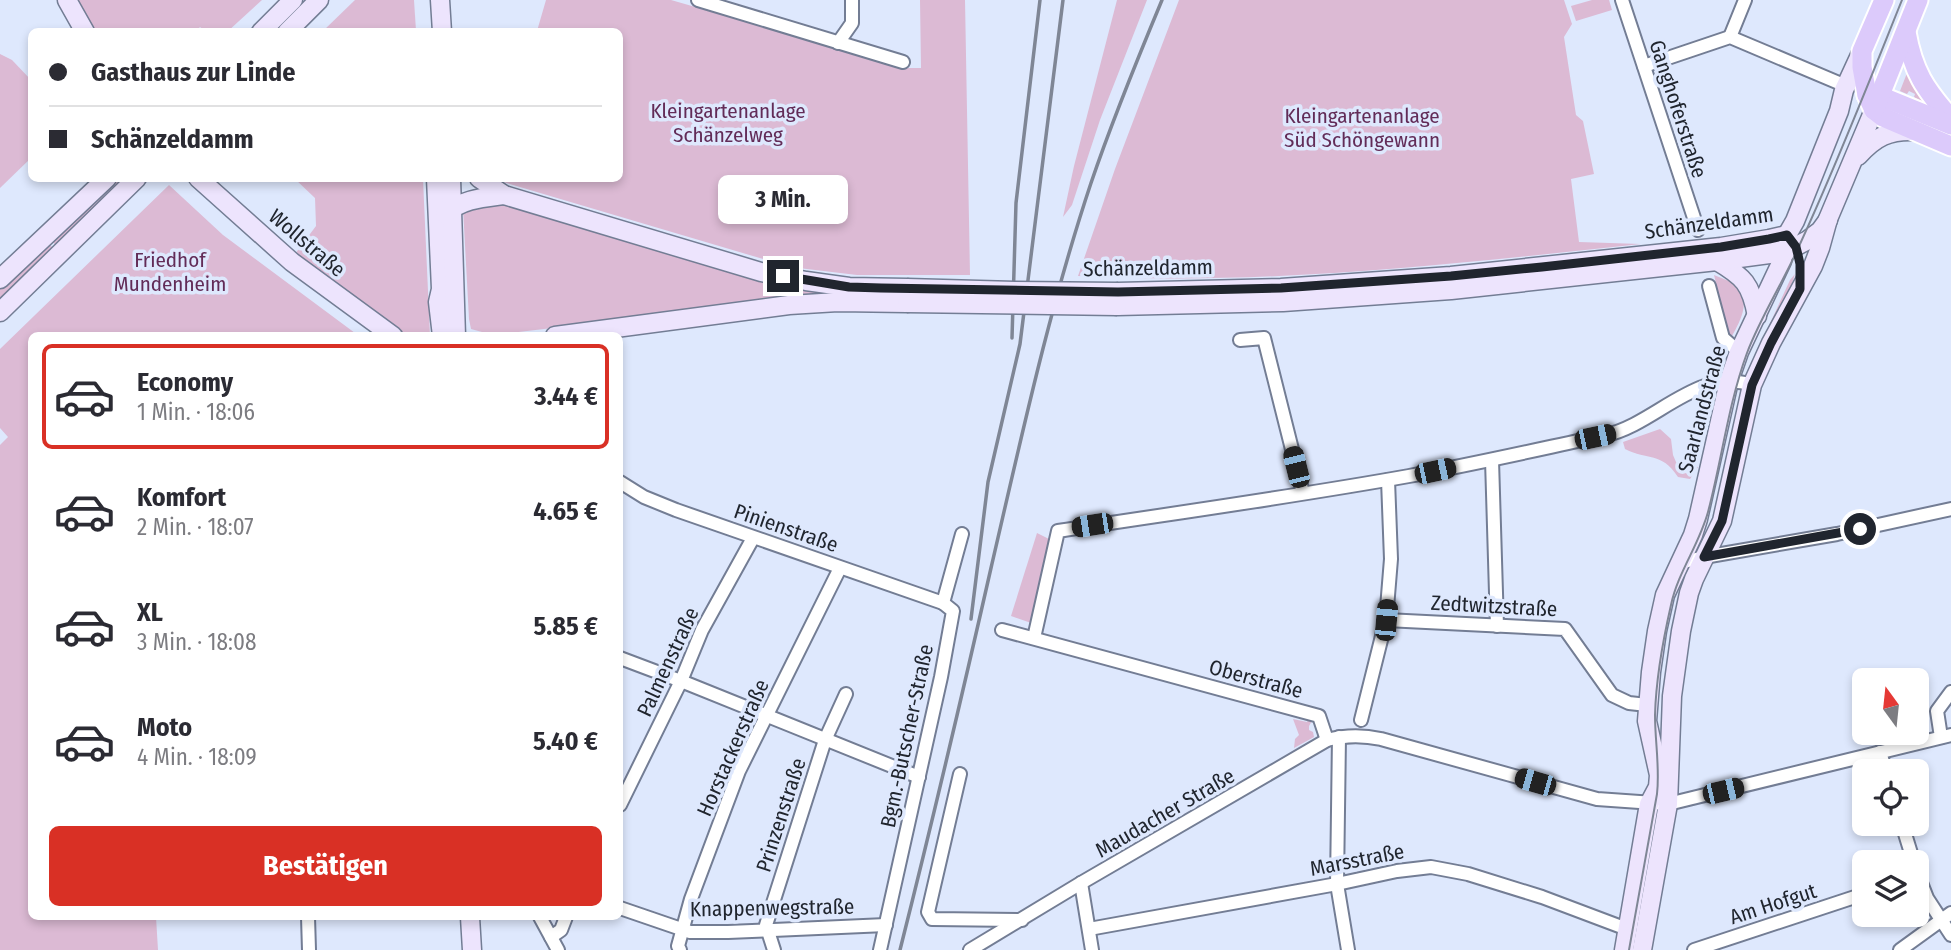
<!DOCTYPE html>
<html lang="de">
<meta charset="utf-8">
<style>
:root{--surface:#fff;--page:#f2f2f3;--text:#2b2b33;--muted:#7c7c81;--line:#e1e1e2;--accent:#d93025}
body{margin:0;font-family:"Fira Sans Condensed",sans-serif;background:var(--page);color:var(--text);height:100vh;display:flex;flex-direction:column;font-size:26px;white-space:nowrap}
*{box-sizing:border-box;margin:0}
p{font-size:23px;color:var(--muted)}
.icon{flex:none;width:38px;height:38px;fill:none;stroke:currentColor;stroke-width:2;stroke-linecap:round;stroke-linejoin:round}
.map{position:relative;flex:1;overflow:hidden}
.side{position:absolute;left:28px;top:332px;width:595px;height:588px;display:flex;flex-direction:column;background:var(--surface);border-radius:10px;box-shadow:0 4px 10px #0003}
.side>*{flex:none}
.guide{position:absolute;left:28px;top:28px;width:595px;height:154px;border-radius:10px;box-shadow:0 4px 10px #0003;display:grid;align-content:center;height:154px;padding:0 21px;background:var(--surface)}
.needle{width:46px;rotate:345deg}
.controls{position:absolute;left:1852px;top:668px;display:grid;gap:14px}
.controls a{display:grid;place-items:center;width:77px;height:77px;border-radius:10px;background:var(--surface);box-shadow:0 4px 10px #0003;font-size:35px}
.end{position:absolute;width:32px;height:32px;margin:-16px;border:9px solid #20252e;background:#fff;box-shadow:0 0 0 4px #fff}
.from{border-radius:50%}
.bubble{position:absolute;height:49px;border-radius:10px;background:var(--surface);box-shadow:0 4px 10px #0003;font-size:23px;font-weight:700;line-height:49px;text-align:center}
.car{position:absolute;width:21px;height:42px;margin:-21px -10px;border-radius:9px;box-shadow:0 0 5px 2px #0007;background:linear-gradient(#222 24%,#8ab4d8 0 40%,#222 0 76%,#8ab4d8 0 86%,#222 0)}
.guide b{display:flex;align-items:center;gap:24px;height:66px;font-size:26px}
.guide b+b{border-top:2px solid var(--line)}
.guide i{width:18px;height:18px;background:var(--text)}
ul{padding:12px 0 0;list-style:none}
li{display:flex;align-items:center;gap:21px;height:105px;margin:0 14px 10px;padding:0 7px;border:4px solid transparent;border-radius:10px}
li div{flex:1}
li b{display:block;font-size:26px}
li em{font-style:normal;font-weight:700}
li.selected{border-color:var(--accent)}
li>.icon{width:63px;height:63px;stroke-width:1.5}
.cta{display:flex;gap:14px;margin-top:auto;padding:14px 21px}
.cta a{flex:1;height:80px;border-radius:10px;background:var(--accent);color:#fff;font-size:28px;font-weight:700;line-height:80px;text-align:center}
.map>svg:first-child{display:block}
.green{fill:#dcbad4}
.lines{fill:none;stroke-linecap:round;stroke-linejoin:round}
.street-casing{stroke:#737d94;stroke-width:16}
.secondary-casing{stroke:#737d94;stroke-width:21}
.primary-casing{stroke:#fff;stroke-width:23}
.street{stroke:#fff;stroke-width:12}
.secondary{stroke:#ede4fd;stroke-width:18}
.primary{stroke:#dccafb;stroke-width:19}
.tram{stroke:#7f8695;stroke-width:2}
.rail{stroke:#7f8695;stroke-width:3.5}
.secondary-bridge-casing{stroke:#737d94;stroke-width:21;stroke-linecap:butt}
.secondary-bridge{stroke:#ede4fd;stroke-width:18}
.route{stroke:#20252e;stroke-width:9}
.labels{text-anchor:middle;stroke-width:7;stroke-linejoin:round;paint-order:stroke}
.street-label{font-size:21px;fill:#20252e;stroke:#dee8fd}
.park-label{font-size:21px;fill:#622c58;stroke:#dee8fd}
</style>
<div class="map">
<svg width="1951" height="950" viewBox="0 0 1951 950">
<rect width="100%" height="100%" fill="#dee8fd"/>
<g class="green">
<polygon points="72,0 262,0 227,32 205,31 200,27 195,32 91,31"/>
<polygon points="355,0 414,0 416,31 323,31"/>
<polygon points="546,0 671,0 907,68 921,68 920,0 965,0 970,275 857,275 790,267 493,179 620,178 620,32 537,31"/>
<polygon points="1117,0 1147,0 1100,120 1072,205 1063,217 1074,166"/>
<path d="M1179,0H1564L1572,24L1564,37L1576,115L1583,121L1594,174L1571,179L1579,242L1641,244C1455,264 1266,286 1078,276L1115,169Z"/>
<polygon points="1592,0 1609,0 1612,10 1576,21 1571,6"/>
<polygon points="0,54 12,60 31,80 32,157 0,188"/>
<polygon points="1909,68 1930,106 1914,97 1915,94 1909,91 1907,94 1900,91"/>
<path d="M116,179H122C99,201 81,226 57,249L52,239Z"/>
<polygon points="295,179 423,179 430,336 408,336 295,254 316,226 315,198"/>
<polygon points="169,185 223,235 359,336 32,336 32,917 156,917 158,950 0,950 0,445 8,437 0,428 0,349"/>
<polygon points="497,199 850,293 493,335 471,329 469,319 463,208"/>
<polygon points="43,238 59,254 0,312 0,279"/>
<polygon points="1795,274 1789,293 1754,367 1749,369 1790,280"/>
<path d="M1714,275C1720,278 1729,280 1734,284C1754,300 1739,323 1730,340Z"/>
<path d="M1660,429L1671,439L1673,455L1676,462L1698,467L1690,479L1678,477C1661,451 1648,461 1625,449L1623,442Z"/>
<polygon points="1037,533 1049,539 1047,568 1034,624 1011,616"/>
<polygon points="1309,718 1313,719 1309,726 1309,730 1313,732 1314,737 1294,748 1295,739 1299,735 1293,719 1307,722"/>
</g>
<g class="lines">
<defs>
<g id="street">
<polyline points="698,0 903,62"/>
<polyline points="1622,0 1698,230"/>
<polyline points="1730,37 1745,0"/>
<polyline points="838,43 852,23 852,0"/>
<polyline points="1644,66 1730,37 1846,86"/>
<polyline points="1709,286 1723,338 1739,352"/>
<polyline points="1240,340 1264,338 1303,493"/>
<polyline points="1492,460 1497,626"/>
<polyline points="620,482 644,497 676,510 943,603"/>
<polyline points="1680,563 1704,557 1837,534 1951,509"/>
<polyline points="1386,620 1565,629 1612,695 1629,703 1647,705"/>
<polyline points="1002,630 1319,716 1327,740"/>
<path d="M1034,638L1058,531C1175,513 1292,497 1409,476C1475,464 1540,449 1606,435C1656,424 1697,367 1752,385"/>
<polyline points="620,658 681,681 919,777"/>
<polyline points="1361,720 1386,620 1391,559 1388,480"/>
<polyline points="1339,737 1337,884 1348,950"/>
<polyline points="1941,737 1937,711 1951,692"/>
<polyline points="1880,752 1886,772"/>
<polyline points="960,774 928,912 932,919 1022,920"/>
<polyline points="620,805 681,681 702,630 753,538"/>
<polyline points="1902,824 1914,863"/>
<polyline points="1916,870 1927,898 1951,935"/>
<polyline points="1081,883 1092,950"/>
<polyline points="620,908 690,932 728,932 886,925"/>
<polyline points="308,917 309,950"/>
<polyline points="540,917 558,950"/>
<polyline points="1089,929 1337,884 1397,871 1431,867 1468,874 1542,897 1627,929"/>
<polyline points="551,937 561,930 566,917"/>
<polyline points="680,950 678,946 691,899 739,771 840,568"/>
<polyline points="774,950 766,925 825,740 846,694"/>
<polyline points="880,950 941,677 953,611 943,603 962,534"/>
<path d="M970,950L1081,883L1327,740C1346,735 1362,735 1381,739L1597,799L1668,804L1951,735"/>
<polyline points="1694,950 1864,894"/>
<polyline points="1900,950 1951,913"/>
</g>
<g id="secondary">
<polyline points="67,0 85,32"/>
<polyline points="440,0 442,32"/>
<polyline points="261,32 293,0"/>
<polyline points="287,32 319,0"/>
<path d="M1858,156C1875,137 1889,130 1914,131"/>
<polyline points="198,178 292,262 393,336"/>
<polyline points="436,178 441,289 438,302 442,336"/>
<polyline points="451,178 456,336"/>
<polyline points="479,178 504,195 761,272 806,281 849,287 907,288"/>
<path d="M445,214C463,199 481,198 504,195"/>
<path d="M1717,261C1744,277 1751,284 1757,316"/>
<polyline points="0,279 107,178"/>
<polyline points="1118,292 1281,288 1451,276 1721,247 1769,239 1787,235"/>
<polyline points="1117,306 1283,302 1451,290 1717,261 1785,252 1808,240 1820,231 1828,220"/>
<polyline points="0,312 137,178"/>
<polyline points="555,336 789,305 838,302 907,303"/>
<polyline points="470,917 472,950"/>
<polyline points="1624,950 1649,804 1658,787 1659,775 1647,721 1651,672 1657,631 1665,595 1693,535 1698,519 1729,381 1739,352 1782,261 1787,235 1795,221 1839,111 1844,90 1862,51"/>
<polyline points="1642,950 1668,804 1672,696 1681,631 1689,593 1694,579 1722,521 1752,385 1771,343 1813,266 1820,248 1828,219 1874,110"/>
</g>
<g id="primary">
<polyline points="1884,0 1862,51 1862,67 1867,95 1874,110 1883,117 1951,146"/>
<path d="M1906,32C1913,72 1925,89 1951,119"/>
<polyline points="1867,95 1880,96 1951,125"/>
<polyline points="1874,110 1918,0"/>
</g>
</defs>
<use href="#street" class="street-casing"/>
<use href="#secondary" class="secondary-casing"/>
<use href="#primary" class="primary-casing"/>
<use href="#street" class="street"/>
<use href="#secondary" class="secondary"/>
<use href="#primary" class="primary"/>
<path class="tram" d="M1629,950L1657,794C1660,768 1655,742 1655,715C1656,679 1663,640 1671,605C1678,572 1699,545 1708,512C1722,459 1728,405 1747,353C1761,316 1784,281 1800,244C1837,164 1869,82 1902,0"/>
<g class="rail">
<polyline points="1012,338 1016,203 1040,0"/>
<polyline points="971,619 988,482 1020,344 1063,0"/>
<path d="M900,950C932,823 962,696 991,568C1021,439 1049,309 1091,183C1112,121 1137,60 1162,0"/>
</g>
<defs>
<g id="secondary-bridge">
<polyline points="907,288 1015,291 1118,292"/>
<polyline points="907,303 1117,306"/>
</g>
</defs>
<use href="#secondary-bridge" class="secondary-bridge-casing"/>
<use href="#secondary-bridge" class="secondary-bridge"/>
</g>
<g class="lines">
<polyline class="route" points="783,276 849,287 881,288 1118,292 1281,288 1451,276 1542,267 1721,247 1769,239 1787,235 1796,247 1798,255 1800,264 1800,289 1771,343 1752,385 1722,521 1704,557 1860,529"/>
</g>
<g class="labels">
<g class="street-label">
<text transform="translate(1678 109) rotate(72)" y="7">Ganghoferstraße</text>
<text transform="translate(1709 223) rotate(-8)" y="7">Schänzeldamm</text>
<text transform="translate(307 243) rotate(40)" y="7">Wollstraße</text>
<text transform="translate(1148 268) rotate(-1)" y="7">Schänzeldamm</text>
<text transform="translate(1702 409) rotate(-75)" y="7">Saarlandstraße</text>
<text transform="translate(786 528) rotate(19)" y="7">Pinienstraße</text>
<text transform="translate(1494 606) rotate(3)" y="7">Zedtwitzstraße</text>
<text transform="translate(668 662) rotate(-65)" y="7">Palmenstraße</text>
<text transform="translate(1256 679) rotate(15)" y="7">Oberstraße</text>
<text transform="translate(907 736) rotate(-78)" y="7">Bgm.-Butscher-Straße</text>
<text transform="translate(733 748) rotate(-66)" y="7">Horstackerstraße</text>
<text transform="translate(1165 813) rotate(-30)" y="7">Maudacher Straße</text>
<text transform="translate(781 815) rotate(-72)" y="7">Prinzenstraße</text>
<text transform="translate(1357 860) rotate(-11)" y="7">Marsstraße</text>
<text transform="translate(1773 904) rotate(-18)" y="7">Am Hofgut</text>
<text transform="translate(772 908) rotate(-1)" y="7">Knappenwegstraße</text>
</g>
<g class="park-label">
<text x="728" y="118">Kleingartenanlage<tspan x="728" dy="24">Schänzelweg</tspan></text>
<text x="1362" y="123">Kleingartenanlage<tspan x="1362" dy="24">Süd Schöngewann</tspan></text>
<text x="170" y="267">Friedhof<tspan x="170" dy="24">Mundenheim</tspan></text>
</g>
</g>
</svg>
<div class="controls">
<a><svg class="needle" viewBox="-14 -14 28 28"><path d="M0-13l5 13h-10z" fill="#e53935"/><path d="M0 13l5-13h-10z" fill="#7c7c81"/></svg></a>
<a><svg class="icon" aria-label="locate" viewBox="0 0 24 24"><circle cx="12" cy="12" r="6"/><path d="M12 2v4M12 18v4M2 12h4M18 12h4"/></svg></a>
<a><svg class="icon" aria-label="layers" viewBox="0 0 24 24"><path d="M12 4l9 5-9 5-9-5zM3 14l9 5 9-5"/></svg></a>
</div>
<i class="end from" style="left:1860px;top:529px"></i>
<i class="end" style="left:783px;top:276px"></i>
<div class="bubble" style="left:718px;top:175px;width:130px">3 Min.</div>
<i class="car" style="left:1595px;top:437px;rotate:78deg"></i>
<i class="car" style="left:1296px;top:467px;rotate:346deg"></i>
<i class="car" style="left:1435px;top:471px;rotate:78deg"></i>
<i class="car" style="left:1092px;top:525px;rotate:261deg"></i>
<i class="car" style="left:1386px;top:620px;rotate:5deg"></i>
<i class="car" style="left:1535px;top:782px;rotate:286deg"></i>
<i class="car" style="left:1723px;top:791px;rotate:77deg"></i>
<div class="guide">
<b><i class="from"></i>Gasthaus zur Linde</b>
<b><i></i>Schänzeldamm</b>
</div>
<section class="side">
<ul>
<li class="selected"><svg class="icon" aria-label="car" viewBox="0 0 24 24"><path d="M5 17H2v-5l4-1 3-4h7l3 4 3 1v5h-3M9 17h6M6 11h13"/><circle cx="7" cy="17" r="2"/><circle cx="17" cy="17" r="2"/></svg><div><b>Economy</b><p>1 Min. · 18:06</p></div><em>3.44 €</em></li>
<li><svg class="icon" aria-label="car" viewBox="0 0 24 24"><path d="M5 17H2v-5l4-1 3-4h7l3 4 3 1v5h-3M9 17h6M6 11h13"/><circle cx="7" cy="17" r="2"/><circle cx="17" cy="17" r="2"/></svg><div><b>Komfort</b><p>2 Min. · 18:07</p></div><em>4.65 €</em></li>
<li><svg class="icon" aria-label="car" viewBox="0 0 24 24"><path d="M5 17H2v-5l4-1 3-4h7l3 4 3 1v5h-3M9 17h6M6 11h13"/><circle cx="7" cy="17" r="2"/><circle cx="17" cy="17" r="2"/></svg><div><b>XL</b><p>3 Min. · 18:08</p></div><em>5.85 €</em></li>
<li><svg class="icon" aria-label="car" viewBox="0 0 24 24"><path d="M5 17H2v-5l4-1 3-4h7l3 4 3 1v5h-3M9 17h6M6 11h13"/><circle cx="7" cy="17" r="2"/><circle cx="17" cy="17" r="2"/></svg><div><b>Moto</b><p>4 Min. · 18:09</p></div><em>5.40 €</em></li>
</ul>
<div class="cta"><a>Bestätigen</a></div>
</section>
</div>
